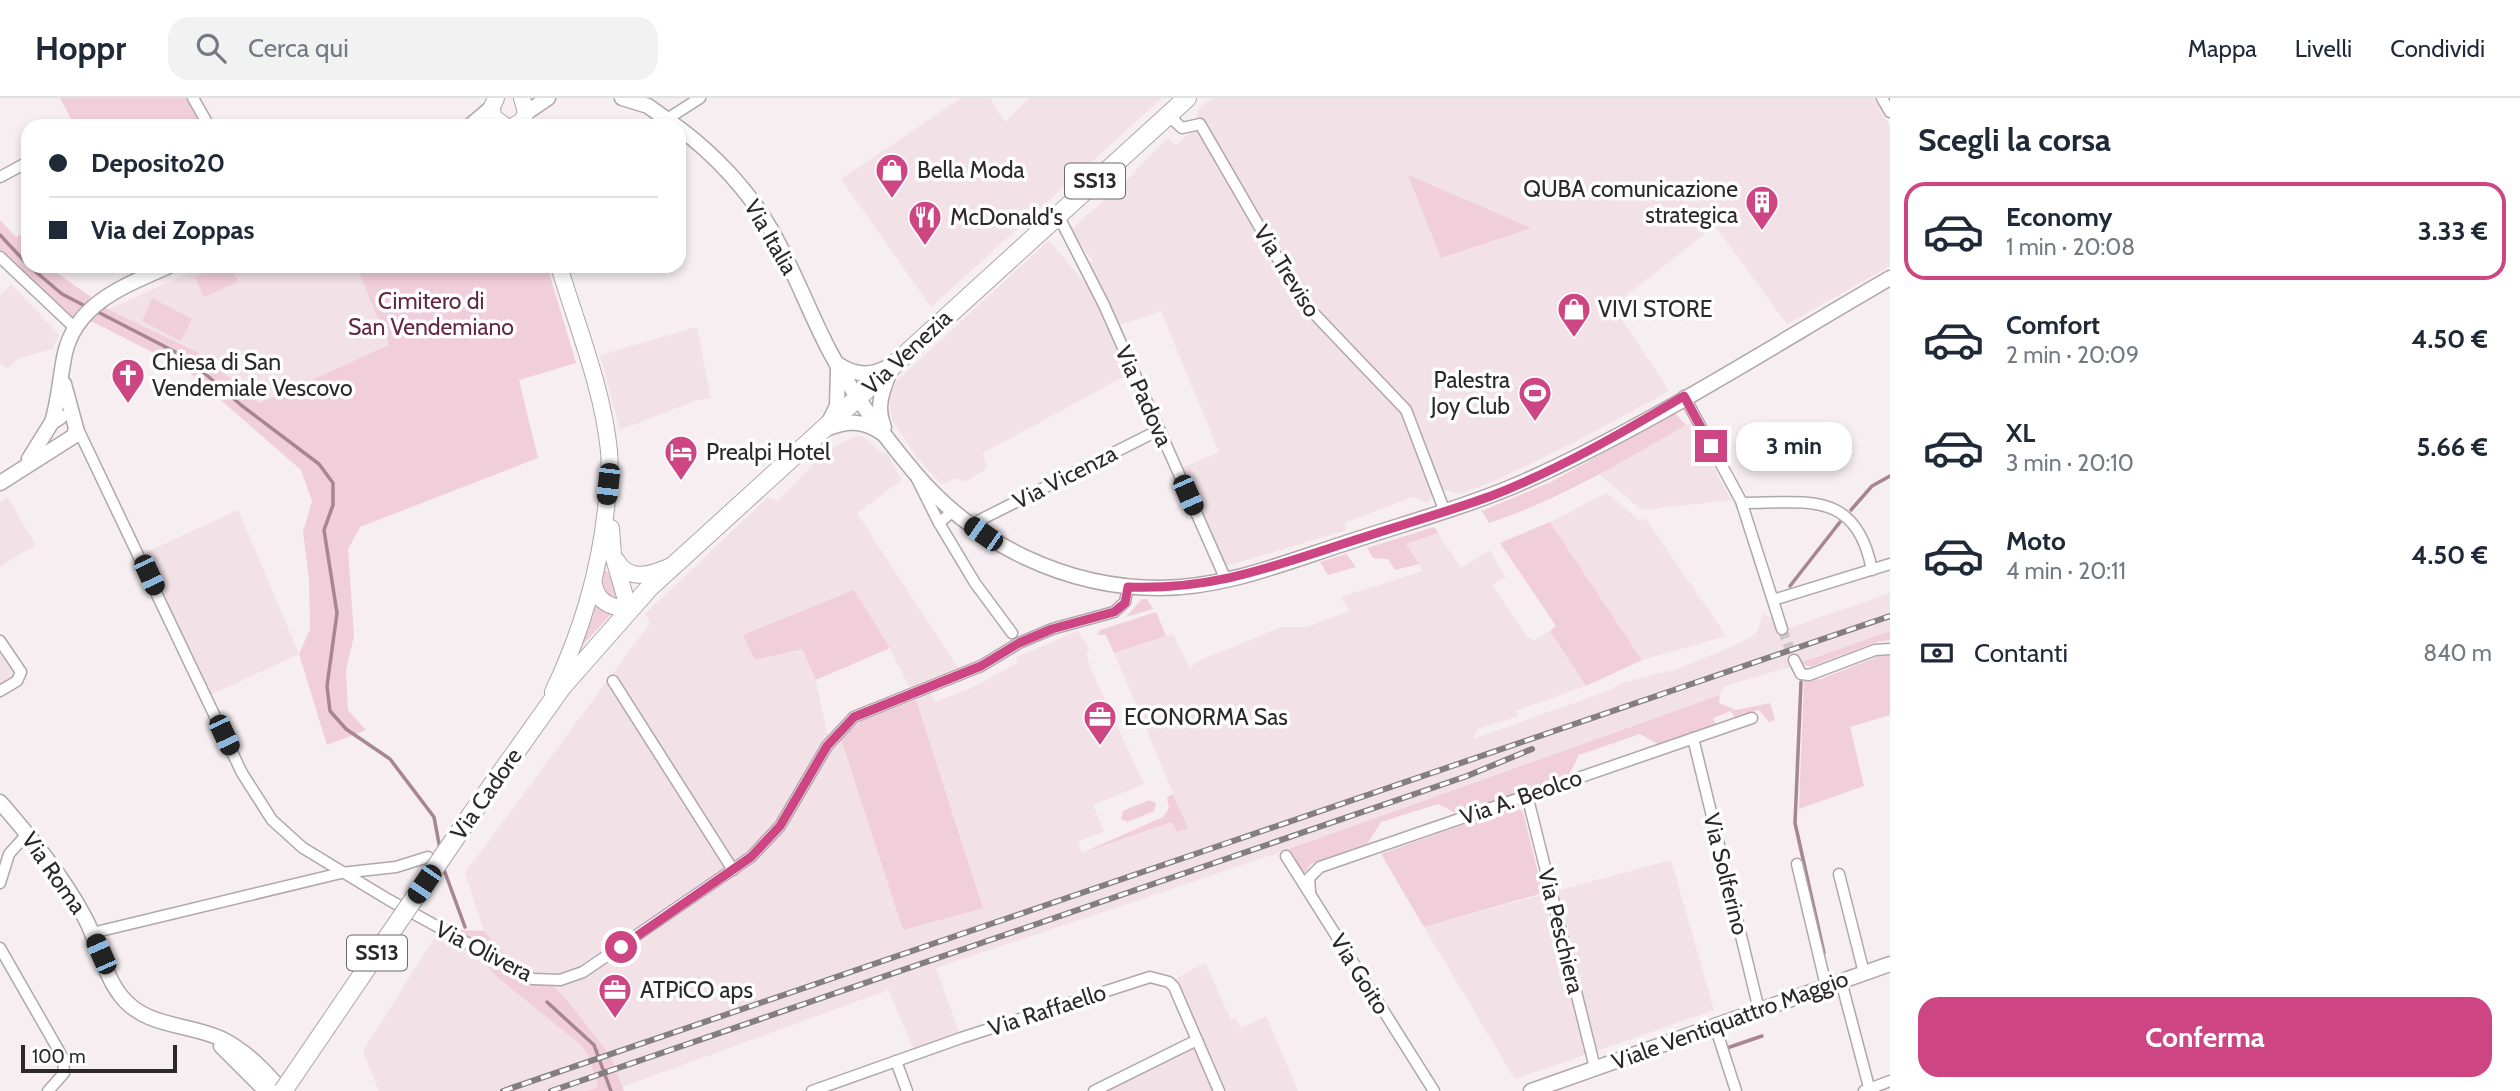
<!DOCTYPE html>
<html lang="it">
<meta charset="utf-8">
<style>
:root{--surface:#fff;--page:#f2f2f3;--text:#1f2937;--muted:#747a83;--line:#e0e1e3;--accent:#cd4583}
body{margin:0;font-family:Cabin,sans-serif;background:var(--page);color:var(--text);height:100vh;display:flex;flex-direction:column;font-size:26px;white-space:nowrap}
*{box-sizing:border-box;margin:0}
p{font-size:23px;color:var(--muted)}
.icon{flex:none;width:38px;height:38px;fill:none;stroke:currentColor;stroke-width:2;stroke-linecap:round;stroke-linejoin:round}
.map{position:relative;flex:1;overflow:hidden}
.side{display:flex;flex-direction:column;background:var(--surface);width:630px}
.side>*{flex:none}
.guide{position:absolute;left:21px;top:21px;width:665px;height:154px;border-radius:21px;box-shadow:0 4px 10px #0003;display:grid;align-content:center;height:154px;padding:0 28px;background:var(--surface)}
.scale{position:absolute;left:21px;bottom:18px;width:156px;box-sizing:border-box;padding-left:7px;border:4px solid #2c292a;border-top:0;font-size:19px;line-height:24px;white-space:nowrap;color:#2c292a;-webkit-text-stroke:5px #fff;paint-order:stroke}
.end{position:absolute;width:32px;height:32px;margin:-16px;border:9px solid #cd4583;background:#fff;box-shadow:0 0 0 4px #fff}
.from{border-radius:50%}
.bubble{position:absolute;height:49px;border-radius:21px;background:var(--surface);box-shadow:0 4px 10px #0003;font-size:23px;font-weight:700;line-height:49px;text-align:center}
.car{position:absolute;width:21px;height:42px;margin:-21px -10px;border-radius:9px;box-shadow:0 0 5px 2px #0007;background:linear-gradient(#222 24%,#8ab4d8 0 40%,#222 0 76%,#8ab4d8 0 86%,#222 0)}
.guide b{display:flex;align-items:center;gap:24px;height:66px;font-size:26px}
.guide b+b{border-top:2px solid var(--line)}
.guide i{width:18px;height:18px;background:var(--text)}
ul{padding:0;list-style:none}
li{display:flex;align-items:center;gap:21px;height:98px;margin:0 14px 10px;padding:0 14px;border:4px solid transparent;border-radius:21px}
li div{flex:1}
li b{display:block;font-size:26px}
li em{font-style:normal;font-weight:700}
li.selected{border-color:var(--accent)}
li>.icon{width:63px;height:63px;stroke-width:1.5}
h2{padding:0 28px;font-size:32px;line-height:84px}
.pay{display:flex;align-items:center;gap:18px;height:77px;padding:0 28px;font-size:26px}
.pay p{margin-inline-start:auto}
.primary-button{display:flex;gap:14px;margin-top:auto;padding:14px 28px}
.primary-button a{flex:1;height:80px;border-radius:21px;background:var(--accent);color:#fff;font-size:28px;font-weight:700;line-height:80px;text-align:center}
header{display:flex;align-items:center;gap:42px;box-sizing:border-box;height:98px;padding:0 35px;background:var(--surface);border-bottom:2px solid var(--line)}
header strong{font-size:33px}
nav{display:flex;gap:38px;margin-inline-start:auto;font-size:24px}
.search{width:490px;height:63px;background:var(--page);display:flex;align-items:center;gap:18px;box-sizing:border-box;padding:0 24px;border-radius:21px;color:var(--muted);font-size:26px}
main{display:flex;flex:1;min-height:0}
.map>svg:first-child{display:block}
.built{fill:#f2e1e6;fill-rule:evenodd}
.green{fill:#f1cfda}
.lines{fill:none;stroke-linecap:round;stroke-linejoin:round}
.stream{stroke:#a78591;stroke-width:3.5}
.minor-tunnel{stroke:#cec7c9;stroke-width:10;stroke-dasharray:10 5;stroke-linecap:butt}
.minor-casing{stroke:#afa7aa;stroke-width:13}
.tertiary-casing{stroke:#afa7aa;stroke-width:17}
.secondary-casing{stroke:#afa7aa;stroke-width:18}
.primary-casing{stroke:#afa7aa;stroke-width:20}
.minor{stroke:#fff;stroke-width:10}
.tertiary{stroke:#fff;stroke-width:14}
.secondary{stroke:#fff;stroke-width:16}
.primary{stroke:#fff;stroke-width:18}
.rail-casing{stroke:#847e80;stroke-width:6}
.rail{stroke:#fff;stroke-width:3.5;stroke-dasharray:10;stroke-linecap:butt}
.primary-bridge-casing{stroke:#afa7aa;stroke-width:20;stroke-linecap:butt}
.primary-bridge{stroke:#fff;stroke-width:18}
.route{stroke:#cd4583;stroke-width:9}
.labels{text-anchor:middle;stroke-width:7;stroke-linejoin:round;paint-order:stroke}
.shield{fill:#fff;stroke:#6b696a;stroke-width:2}
.shield-label{font-size:21px;font-weight:bold;fill:#2c292a}
.poi-label{font-size:23px;fill:#2c292a;stroke:#fff;text-anchor:start}
.street-label{font-size:23px;fill:#2c292a;stroke:#fff}
.park-label{font-size:23px;fill:#642842;stroke:#fff}
</style>
<header>
<strong>Hoppr</strong>
<div class="search"><svg class="icon" aria-label="search" viewBox="0 0 24 24"><circle cx="10" cy="10" r="6"/><path d="M15 15l6 6"/></svg>Cerca qui</div>
<nav><a>Mappa</a><a>Livelli</a><a>Condividi</a></nav>
</header>
<main>
<div class="map">
<svg width="1890" height="993" viewBox="0 0 1890 993">
<rect width="100%" height="100%" fill="#f6eef1"/>
<g class="built">
<polygon points="961,0 990,0 1005,24 1029,0 1162,0 931,209 841,81"/>
<path d="M1212,0H1874L1890,29V168L1787,226L1715,128L1613,208L1669,293L1577,343L1492,384L1458,396L1445,392L1433,396L1428,405L1413,399L1344,425L1346,432L1220,470L1177,372L1219,354L1161,213L1114,229L1084,168L1092,162L1070,132L1119,90L1168,40L1176,48L1193,31L1198,12ZM1480,109L1530,130L1441,160Z"/>
<polygon points="1049,142 1084,184 1087,183 1127,277 983,355 987,370 966,384 957,380 941,386 915,357 892,322 889,298 897,283"/>
<polygon points="205,168 356,168 389,247 260,305 201,256 109,211"/>
<polygon points="11,186 59,237 53,251 19,260 8,270 0,265 0,198"/>
<polygon points="697,229 711,300 697,302 620,332 600,257"/>
<polygon points="1690,325 1731,402 1642,412 1599,376"/>
<polygon points="856,338 863,338 883,356 887,355 902,382 857,415 958,570 909,589 890,550 854,492 755,562 802,550 816,582 827,635 841,641 903,831 983,809 916,602 931,596 935,604 971,590 1018,565 1016,559 1078,533 1089,552 1086,557 1091,571 1144,686 1093,707 1104,734 1078,743 1082,755 1172,724 1188,730 1114,555 1173,536 1190,571 1194,565 1281,529 1307,529 1349,513 1341,499 1423,473 1405,446 1438,435 1461,470 1490,452 1505,479 1492,487 1527,539 1535,542 1550,533 1586,588 1515,613 1519,618 1478,631 1473,641 1608,593 1622,585 1677,571 1736,547 1756,536 1763,516 1774,521 1777,534 1890,495 1890,533 1790,569 1724,588 1720,597 1278,755 936,870 961,940 916,956 888,892 622,989 610,957 571,907 523,877 484,833 465,775 650,525 645,516 768,399 777,403 827,352"/>
<polygon points="1607,395 1639,422 1646,421 1726,538 1642,562 1550,424"/>
<polygon points="8,399 35,447 0,469 0,404"/>
<polygon points="238,412 299,556 206,599 145,455"/>
<polygon points="0,553 15,576 0,587"/>
<polygon points="1671,762 1714,912 1515,981 1424,829"/>
<polygon points="440,831 465,845 497,879 581,946 588,956 598,989 586,993 379,993 363,953"/>
<polygon points="1205,865 1231,922 1236,920 1241,930 1266,918 1298,993 1225,993 1208,955 1219,993 1094,993 1196,942 1169,884"/>
</g>
<g class="green">
<polygon points="60,0 193,0 209,28 75,28"/>
<polygon points="1408,77 1531,130 1441,160"/>
<polygon points="0,122 16,139 28,133 28,168 47,168 108,211 201,256 260,305 389,247 356,168 547,168 576,265 519,282 538,360 360,429 348,451 354,538 346,572 348,612 366,632 327,647 299,556 310,531 309,481 303,434 312,403 301,372 184,270 83,219 74,229 0,161"/>
<polygon points="219,168 231,168 238,184 204,199 195,179"/>
<polygon points="152,200 192,221 181,243 142,223"/>
<path d="M1675,315L1686,327C1622,364 1559,402 1489,425L1482,413L1551,384Z"/>
<polygon points="1550,424 1642,562 1586,588 1550,533 1556,528 1500,445"/>
<polygon points="1434,429 1438,435 1406,446 1419,466 1395,472 1388,461 1373,460 1367,450"/>
<polygon points="1346,456 1356,469 1328,477 1320,464"/>
<polygon points="603,469 613,481 623,504 612,503 598,486"/>
<polygon points="854,492 890,550 816,582 802,551 755,562 743,537"/>
<polygon points="1142,501 1147,501 1153,511 1126,519"/>
<polygon points="595,503 613,514 579,551"/>
<polygon points="1156,514 1166,538 1114,555 1106,537 1097,537 1100,532"/>
<polygon points="1890,533 1890,542 1877,544 1810,569 1800,565"/>
<polygon points="1879,558 1890,558 1890,617 1850,629 1864,688 1799,711 1804,582 1821,581"/>
<polygon points="1720,597 1719,605 1736,612 1770,605 1775,622 1769,624 1759,612 1734,619 1731,613 1713,620 1716,627 1658,646 1640,636 1579,657 1569,677 1456,715 1438,706 1381,724 1368,745 1311,766 1303,777 1286,752"/>
<polygon points="916,602 983,810 903,832 841,641 861,623"/>
<polygon points="1173,696 1188,730 1177,734 1172,724 1082,755 1163,719 1169,710 1167,699"/>
<polygon points="1149,702 1156,705 1154,713 1128,724 1121,721 1123,713"/>
<polygon points="1510,710 1518,710 1523,714 1543,795 1424,829 1381,756"/>
<polygon points="440,831 484,833 523,877 550,884 571,907 610,957 624,993 586,993 598,989 588,957 581,947 497,879 465,845"/>
</g>
<g class="lines">
<g class="stream">
<polyline points="0,137 28,167"/>
<polyline points="29,168 62,196 89,210"/>
<polyline points="96,213 187,260 241,307 319,366 333,385 333,407 324,432 337,515 327,588 330,613 346,631 390,661 434,719 440,751"/>
<polyline points="1851,412 1872,388 1890,378"/>
<polyline points="1790,488 1840,424"/>
<polyline points="1801,584 1795,725 1824,855"/>
<polyline points="443,769 465,829"/>
<polyline points="547,904 594,947 611,993"/>
<polyline points="1727,950 1762,938"/>
</g>
<polyline class="minor-tunnel" points="1782,531 1794,562"/>
<defs>
<g id="minor">
<polyline points="193,0 209,28"/>
<polyline points="1882,0 1890,14"/>
<polyline points="1168,17 1182,30 1200,26 1303,204 1406,312 1445,414"/>
<polyline points="667,21 700,0"/>
<polyline points="0,79 28,64"/>
<polyline points="1058,117 1104,207 1226,482"/>
<polyline points="0,159 74,229"/>
<polyline points="1684,298 1741,403 1782,531"/>
<polyline points="76,327 242,675 272,722 303,750 389,802 533,881 560,882 583,874 751,759 780,728 827,648 854,619 981,568 1019,545 1052,531 1114,514 1125,504 1128,489"/>
<polyline points="917,381 939,425"/>
<path d="M1742,405C1807,405 1856,391 1872,472"/>
<polyline points="953,413 939,425 975,485 1012,535"/>
<polyline points="970,427 1159,332"/>
<polyline points="1773,502 1890,466"/>
<polyline points="0,543 21,574 17,583 0,593"/>
<polyline points="1794,562 1801,576 1809,577 1875,552 1890,551"/>
<polyline points="613,583 733,772"/>
<polyline points="1693,640 1759,912"/>
<polyline points="1527,697 1595,970"/>
<polyline points="1286,758 1434,993"/>
<polyline points="1797,766 1826,888"/>
<polyline points="1839,776 1864,875"/>
<polyline points="0,785 9,756 28,735"/>
<polyline points="1310,794 1309,780 1320,769 1752,620"/>
<polyline points="92,835 341,775 396,769 428,759"/>
<polyline points="0,850 63,960 64,975 48,993"/>
<polyline points="1841,883 1870,993"/>
<polyline points="1715,928 1736,993"/>
<polyline points="896,963 907,993"/>
<polyline points="812,993 961,940 1150,879 1169,884 1174,889 1219,993"/>
<polyline points="1094,993 1197,942"/>
<polyline points="1864,993 1890,983"/>
</g>
<g id="tertiary">
<polyline points="622,0 648,8 676,28"/>
<polyline points="526,15 548,0"/>
<polyline points="470,28 492,9"/>
<path d="M679,30C714,56 748,92 770,130C793,169 808,212 829,252C852,296 884,338 915,375C976,447 1067,490 1160,490C1223,490 1284,465 1343,446C1402,426 1463,410 1521,385C1649,328 1769,250 1890,180"/>
<path d="M839,267C856,278 871,278 888,269"/>
<polyline points="830,322 837,308 838,271"/>
<path d="M52,324C59,302 60,278 65,255C77,204 127,187 169,168"/>
<path d="M884,329C875,308 883,291 891,271"/>
<path d="M826,331C847,322 863,322 882,335"/>
<polyline points="29,361 52,324 60,319"/>
<polyline points="0,385 74,338 76,330 64,286"/>
<path d="M0,704C32,741 62,777 85,820C98,844 104,877 121,898C146,930 188,925 222,941C246,953 265,973 282,993"/>
<polyline points="221,948 266,993"/>
<polyline points="1531,993 1890,866"/>
</g>
<g id="secondary">
<polyline points="496,0 492,9 493,19 505,28"/>
<polyline points="513,28 522,23 526,15 522,0"/>
<path d="M617,463C629,485 653,476 671,468"/>
<path d="M594,486C597,505 612,509 629,512L613,457L611,430"/>
<path d="M553,594C581,535 599,477 606,411C608,392 611,372 609,353C603,291 577,228 559,168"/>
</g>
<polyline id="primary" points="471,717 562,589 650,489 1187,0"/>
</defs>
<use href="#minor" class="minor-casing"/>
<use href="#tertiary" class="tertiary-casing"/>
<use href="#secondary" class="secondary-casing"/>
<use href="#primary" class="primary-casing"/>
<use href="#minor" class="minor"/>
<use href="#tertiary" class="tertiary"/>
<use href="#secondary" class="secondary"/>
<use href="#primary" class="primary"/>
<defs>
<g id="rail">
<polyline points="503,993 1890,518"/>
<polyline points="551,993 1467,678 1532,651"/>
</g>
</defs>
<use href="#rail" class="rail-casing"/>
<use href="#rail" class="rail"/>
<defs>
<polyline id="primary-bridge" points="283,993 471,717"/>
</defs>
<use href="#primary-bridge" class="primary-bridge-casing"/>
<use href="#primary-bridge" class="primary-bridge"/>
</g>
<g class="lines">
<path class="route" d="M621,849L751,759L780,728L827,648L854,619L981,568L1019,545L1052,531L1114,514L1125,505L1128,489C1213,492 1271,469 1349,444C1397,428 1444,415 1491,398C1558,372 1622,335 1684,298L1711,348"/>
</g>
<defs>
<symbol id="shop-pin" viewBox="-11 -11 22 30"><path d="M0 17L-7.5 6A9.5 9.5 0 1 1 7.5 6Z" fill="#cd4583" stroke="#fff"/><path d="M-5-2.5h2.3a2.7 3.5 0 0 1 5.4 0H5L5.5 6h-11ZM-1.5-2.5h3a1.5 2.3 0 0 0-3 0Z" fill="#fff"/></symbol>
<symbol id="building-pin" viewBox="-11 -11 22 30"><path d="M0 17L-7.5 6A9.5 9.5 0 1 1 7.5 6Z" fill="#cd4583" stroke="#fff"/><path d="M-4-6H4V6H1V3H-1V6H-4ZM-2.5-4.3h1.7v1.8h-1.7ZM.8-4.3h1.7v1.8H.8ZM-2.5-1h1.7V.8h-1.7ZM.8-1h1.7V.8H.8Z" fill="#fff"/></symbol>
<symbol id="restaurant-pin" viewBox="-11 -11 22 30"><path d="M0 17L-7.5 6A9.5 9.5 0 1 1 7.5 6Z" fill="#cd4583" stroke="#fff"/><path d="M-5-6h1v4h1v-4h1v4h1v-4h1v5L-1.5 .5V6h-2V.5L-5-1ZM5-6V6H3V1.5H1.5Q1.5-4 5-6Z" fill="#fff"/></symbol>
<symbol id="church-pin" viewBox="-11 -11 22 30"><path d="M0 17L-7.5 6A9.5 9.5 0 1 1 7.5 6Z" fill="#cd4583" stroke="#fff"/><path d="M-1.2-6h2.4v3.5h3.3v2.4h-3.3V6h-2.4V-.1h-3.3v-2.4h3.3Z" fill="#fff"/></symbol>
<symbol id="stadium-pin" viewBox="-11 -11 22 30"><path d="M0 17L-7.5 6A9.5 9.5 0 1 1 7.5 6Z" fill="#cd4583" stroke="#fff"/><path d="M0-5a6.5 5 0 1 0 0 10a6.5 5 0 1 0 0-10ZM-3.5-1.8h7v3.6h-7Z" fill="#fff"/></symbol>
<symbol id="hotel-pin" viewBox="-11 -11 22 30"><path d="M0 17L-7.5 6A9.5 9.5 0 1 1 7.5 6Z" fill="#cd4583" stroke="#fff"/><path d="M-6-4.5h1.5V1H6V5H4.5V3h-9V5H-6ZM-4 0a1.8 1.8 0 1 1 3.6 0ZM.5 0V-2.5h3Q6-2.5 6 0Z" fill="#fff"/></symbol>
<symbol id="office-pin" viewBox="-11 -11 22 30"><path d="M0 17L-7.5 6A9.5 9.5 0 1 1 7.5 6Z" fill="#cd4583" stroke="#fff"/><path d="M-6-3h4V-5.5h4V-3h4V5H-6ZM-1-4.5V-3h2v-1.5ZM-6 0V1H6V0Z" fill="#fff"/></symbol>
</defs>
<g fill-rule="evenodd">
<use href="#shop-pin" x="873" y="53" width="38" height="52"/>
<use href="#building-pin" x="1743" y="85" width="38" height="52"/>
<use href="#restaurant-pin" x="906" y="100" width="38" height="52"/>
<use href="#shop-pin" x="1555" y="192" width="38" height="52"/>
<use href="#church-pin" x="109" y="258" width="38" height="52"/>
<use href="#stadium-pin" x="1516" y="276" width="38" height="52"/>
<use href="#hotel-pin" x="662" y="335" width="38" height="52"/>
<use href="#office-pin" x="1081" y="600" width="38" height="52"/>
<use href="#office-pin" x="596" y="873" width="38" height="52"/>
</g>
<g class="labels">
<g class="shield">
<rect x="1065" y="65.5" width="60" height="35" rx="5"/>
<rect x="347" y="837.5" width="60" height="35" rx="5"/>
</g>
<g class="shield-label">
<text x="1095" y="90">SS13</text>
<text x="377" y="862">SS13</text>
</g>
<g class="poi-label">
<text x="917" y="80">Bella Moda</text>
<text x="1738" y="99" text-anchor="end">QUBA comunicazione<tspan x="1738" dy="26">strategica</tspan></text>
<text x="950" y="127">McDonald's</text>
<text x="1598" y="219">VIVI STORE</text>
<text x="152" y="272">Chiesa di San<tspan x="152" dy="26">Vendemiale Vescovo</tspan></text>
<text x="1510" y="290" text-anchor="end">Palestra<tspan x="1510" dy="26">Joy Club</tspan></text>
<text x="706" y="362">Prealpi Hotel</text>
<text x="1124" y="627">ECONORMA Sas</text>
<text x="640" y="900">ATPiCO aps</text>
</g>
<g class="street-label">
<text transform="translate(771 139) rotate(60)" y="8">Via Italia</text>
<text transform="translate(1287 173) rotate(58)" y="8">Via Treviso</text>
<text transform="translate(907 254) rotate(-43)" y="8">Via Venezia</text>
<text transform="translate(1144 298) rotate(66)" y="8">Via Padova</text>
<text transform="translate(1065 379) rotate(-27)" y="8">Via Vicenza</text>
<text transform="translate(486 696) rotate(-55)" y="8">Via Cadore</text>
<text transform="translate(1521 699) rotate(-19)" y="8">Via A. Beolco</text>
<text transform="translate(54 775) rotate(55)" y="8">Via Roma</text>
<text transform="translate(1726 776) rotate(76)" y="8">Via Solferino</text>
<text transform="translate(1561 833) rotate(76)" y="8">Via Peschiera</text>
<text transform="translate(484 853) rotate(27)" y="8">Via Olivera</text>
<text transform="translate(1360 876) rotate(58)" y="8">Via Goito</text>
<text transform="translate(1047 912) rotate(-18)" y="8">Via Raffaello</text>
<text transform="translate(1730 922) rotate(-20)" y="8">Viale Ventiquattro Maggio</text>
</g>
<g class="park-label">
<text x="431" y="211">Cimitero di<tspan x="431" dy="26">San Vendemiano</tspan></text>
</g>
</g>
</svg>
<div class="scale">100 m</div>
<i class="end from" style="left:621px;top:849px"></i>
<i class="end" style="left:1711px;top:348px"></i>
<div class="bubble" style="left:1736px;top:324px;width:116px">3 min</div>
<i class="car" style="left:608px;top:386px;rotate:186deg"></i>
<i class="car" style="left:1188px;top:397px;rotate:156deg"></i>
<i class="car" style="left:983px;top:436px;rotate:305deg"></i>
<i class="car" style="left:149px;top:477px;rotate:155deg"></i>
<i class="car" style="left:224px;top:637px;rotate:155deg"></i>
<i class="car" style="left:424px;top:786px;rotate:214deg"></i>
<i class="car" style="left:101px;top:856px;rotate:336deg"></i>
<div class="guide">
<b><i class="from"></i>Deposito20</b>
<b><i></i>Via dei Zoppas</b>
</div>
</div>
<section class="side">
<h2>Scegli la corsa</h2>
<ul>
<li class="selected"><svg class="icon" aria-label="car" viewBox="0 0 24 24"><path d="M5 17H2v-5l4-1 3-4h7l3 4 3 1v5h-3M9 17h6M6 11h13"/><circle cx="7" cy="17" r="2"/><circle cx="17" cy="17" r="2"/></svg><div><b>Economy</b><p>1 min · 20:08</p></div><em>3.33 €</em></li>
<li><svg class="icon" aria-label="car" viewBox="0 0 24 24"><path d="M5 17H2v-5l4-1 3-4h7l3 4 3 1v5h-3M9 17h6M6 11h13"/><circle cx="7" cy="17" r="2"/><circle cx="17" cy="17" r="2"/></svg><div><b>Comfort</b><p>2 min · 20:09</p></div><em>4.50 €</em></li>
<li><svg class="icon" aria-label="car" viewBox="0 0 24 24"><path d="M5 17H2v-5l4-1 3-4h7l3 4 3 1v5h-3M9 17h6M6 11h13"/><circle cx="7" cy="17" r="2"/><circle cx="17" cy="17" r="2"/></svg><div><b>XL</b><p>3 min · 20:10</p></div><em>5.66 €</em></li>
<li><svg class="icon" aria-label="car" viewBox="0 0 24 24"><path d="M5 17H2v-5l4-1 3-4h7l3 4 3 1v5h-3M9 17h6M6 11h13"/><circle cx="7" cy="17" r="2"/><circle cx="17" cy="17" r="2"/></svg><div><b>Moto</b><p>4 min · 20:11</p></div><em>4.50 €</em></li>
</ul>
<div class="pay"><svg class="icon" aria-label="cash" viewBox="0 0 24 24"><path d="M3 7h18v10H3z"/><circle cx="12" cy="12" r="2"/></svg>Contanti<p>840 m</p></div>
<div class="primary-button"><a>Conferma</a></div>
</section>
</main>
